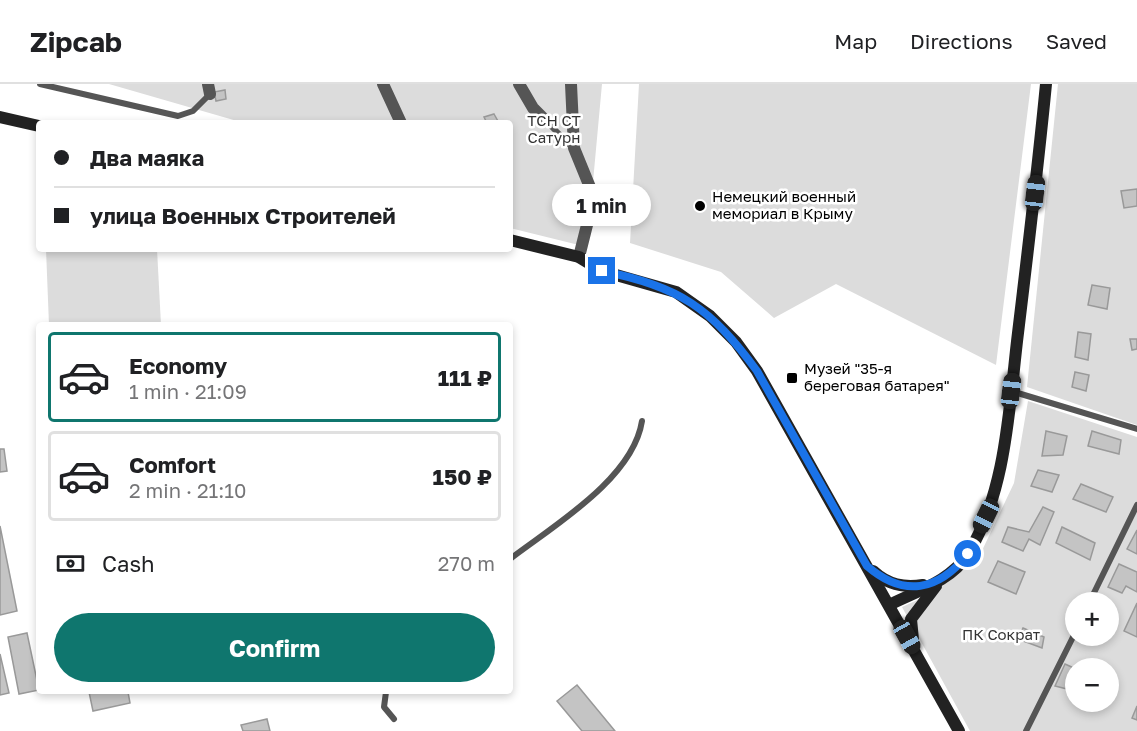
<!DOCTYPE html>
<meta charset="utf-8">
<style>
:root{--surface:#fff;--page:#f6f6f6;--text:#202124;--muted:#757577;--line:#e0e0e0;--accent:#0f766e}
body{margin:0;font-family:"Golos Text",sans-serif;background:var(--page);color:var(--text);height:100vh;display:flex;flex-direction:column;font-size:22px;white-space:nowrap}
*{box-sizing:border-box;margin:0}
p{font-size:20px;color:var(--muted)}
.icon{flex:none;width:33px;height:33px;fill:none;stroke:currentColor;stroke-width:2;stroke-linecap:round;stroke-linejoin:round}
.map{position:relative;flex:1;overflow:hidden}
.sheet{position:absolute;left:36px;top:238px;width:477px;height:372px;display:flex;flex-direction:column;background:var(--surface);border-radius:6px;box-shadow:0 3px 9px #0003}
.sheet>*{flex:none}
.hud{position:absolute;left:36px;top:36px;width:477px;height:132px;border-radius:6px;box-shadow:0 3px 9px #0003;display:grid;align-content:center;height:132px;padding:0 18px;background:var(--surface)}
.controls{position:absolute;left:1065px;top:508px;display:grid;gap:12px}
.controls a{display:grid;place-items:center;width:54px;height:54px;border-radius:50%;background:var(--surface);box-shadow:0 3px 9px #0003;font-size:30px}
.end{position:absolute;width:27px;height:27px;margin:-14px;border:8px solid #1a73e8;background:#fff;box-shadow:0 0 0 3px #fff}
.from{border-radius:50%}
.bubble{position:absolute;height:42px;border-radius:21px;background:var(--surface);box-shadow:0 3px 9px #0003;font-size:20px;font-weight:700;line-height:42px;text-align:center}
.car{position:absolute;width:18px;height:36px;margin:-18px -9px;border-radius:8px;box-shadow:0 0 4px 2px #0007;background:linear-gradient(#222 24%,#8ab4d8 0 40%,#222 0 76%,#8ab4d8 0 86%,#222 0)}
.hud b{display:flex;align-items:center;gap:21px;height:57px;font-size:22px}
.hud b+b{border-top:2px solid var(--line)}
.hud i{width:15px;height:15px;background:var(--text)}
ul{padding:10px 0 0;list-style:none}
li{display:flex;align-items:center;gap:18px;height:90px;margin:0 12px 9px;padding:0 6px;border:3px solid var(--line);border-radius:6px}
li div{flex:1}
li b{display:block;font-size:22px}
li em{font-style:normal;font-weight:700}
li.active{border-color:var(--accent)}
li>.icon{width:54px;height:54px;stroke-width:1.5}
.pay{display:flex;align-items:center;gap:15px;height:66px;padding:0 18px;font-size:22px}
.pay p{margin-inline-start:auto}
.primary-button{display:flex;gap:12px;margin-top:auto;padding:12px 18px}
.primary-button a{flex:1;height:69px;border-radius:36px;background:var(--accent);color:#fff;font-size:24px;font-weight:700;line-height:69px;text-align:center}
header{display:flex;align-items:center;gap:36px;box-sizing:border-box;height:84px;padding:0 30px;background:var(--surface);border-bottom:2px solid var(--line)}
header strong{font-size:28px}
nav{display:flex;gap:33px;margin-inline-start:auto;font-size:21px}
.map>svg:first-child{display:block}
.green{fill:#dcdcdc;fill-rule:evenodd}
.building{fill:#c4c4c4;stroke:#999;stroke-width:1.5}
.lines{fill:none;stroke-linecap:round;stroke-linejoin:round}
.service{stroke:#555;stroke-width:6}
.minor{stroke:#555;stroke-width:12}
.secondary{stroke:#222;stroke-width:12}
.route{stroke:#1a73e8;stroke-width:8}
.poi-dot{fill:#000;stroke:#fff;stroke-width:2}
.labels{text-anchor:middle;stroke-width:5;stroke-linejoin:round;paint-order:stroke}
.park-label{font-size:15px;fill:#333;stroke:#fff}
.poi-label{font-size:15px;fill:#000;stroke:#fff;text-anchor:start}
</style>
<header>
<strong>Zipcab</strong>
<nav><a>Map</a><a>Directions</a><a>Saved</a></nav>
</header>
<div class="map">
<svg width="1137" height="647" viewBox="0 0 1137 647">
<rect width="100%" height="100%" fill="#fff"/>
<g class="green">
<polygon points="109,0 602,0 587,163 510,144 510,39 244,39"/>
<polygon points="639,0 1031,0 996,281 836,200 774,234 721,188 630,159"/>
<polygon points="1058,0 1137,0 1137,341 1027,303"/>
<polygon points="46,165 157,165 161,241 49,241"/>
<path d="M1028,317L1137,353V647H970L902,523L935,508L979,473L1014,399ZM1076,519H1108V552H1076ZM1076,585H1108V618H1076Z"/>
</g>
<g class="building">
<polygon points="225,6 226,15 216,17 214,8"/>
<polygon points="494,30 499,39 487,39 484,33"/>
<polygon points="1137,105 1137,122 1124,124 1121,107"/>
<polygon points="1092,201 1110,204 1107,225 1088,221"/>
<polygon points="1078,248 1091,250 1088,276 1075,273"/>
<polygon points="1130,255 1137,255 1137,265 1132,266"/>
<polygon points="1075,288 1089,291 1086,307 1072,303"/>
<polygon points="1046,347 1067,352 1063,371 1042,372"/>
<polygon points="1092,347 1121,356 1119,370 1088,362"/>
<polygon points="0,365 4,365 7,387 0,388"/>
<polygon points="1038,386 1059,391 1052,408 1031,402"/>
<polygon points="1081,400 1113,413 1106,428 1073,415"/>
<polygon points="1043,423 1054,428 1040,461 1029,455 1023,467 1002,458 1008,443 1029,448"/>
<polygon points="0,442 17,527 0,531"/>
<polygon points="1062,443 1095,459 1090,476 1056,459"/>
<polygon points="1137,446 1137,470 1127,465"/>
<polygon points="998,477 1025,488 1016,510 988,498"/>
<polygon points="1119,480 1137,488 1137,508 1126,502 1122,509 1108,503"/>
<polygon points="1137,519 1137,553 1124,547"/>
<polygon points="1023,544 1044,553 1042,564 1018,555"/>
<polygon points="27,549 39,606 19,610 8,553"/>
<polygon points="1081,552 1099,552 1097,557"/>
<polygon points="0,570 9,609 0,611"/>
<polygon points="1065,580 1076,585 1071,606 1055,602"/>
<polygon points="577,601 615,647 582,647 557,617"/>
<polygon points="89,608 128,608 130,619 93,627"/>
<polygon points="1137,622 1137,636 1132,634"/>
<polygon points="267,635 270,647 243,647 241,641"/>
</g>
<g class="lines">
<g class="service">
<polyline points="40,0 178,32 193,27 210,10"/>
<polyline points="546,37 573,64"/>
<polyline points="1011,307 1137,345"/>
<path d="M510,475C553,442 633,395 642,337"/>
<polyline points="1089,519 1137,421"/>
<polyline points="386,608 384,623 394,635"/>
<polyline points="1026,647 1076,547"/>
</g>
<g class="minor">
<polyline points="208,0 210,10"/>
<polyline points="383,0 401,39"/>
<polyline points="519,0 533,24 546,37"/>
<polyline points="571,0 574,64 594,113 579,173"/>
</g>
<g class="secondary">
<polyline points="0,33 39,42"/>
<polyline points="510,156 579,173 602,187 676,208 710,232 736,258 757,287 959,647"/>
<path d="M873,487C888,501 904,504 923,501"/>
<path d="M889,521C917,507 951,497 968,470C1007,406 1009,322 1018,249C1028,166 1038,83 1046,0"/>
<polyline points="913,556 911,535 936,502"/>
</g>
</g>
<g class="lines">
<path class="route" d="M602,187C679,202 711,224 757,287L867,482C904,514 938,507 968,470"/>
</g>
<g class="poi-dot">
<circle cx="700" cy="122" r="6"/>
<rect x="786" y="288" width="12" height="12" rx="3"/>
</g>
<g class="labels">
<g class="park-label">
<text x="554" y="42">ТСН СТ<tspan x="554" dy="17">Сатурн</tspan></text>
<text x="1001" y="556">ПК Сократ</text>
</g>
<g class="poi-label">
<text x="712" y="118">Немецкий военный<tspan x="712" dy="17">мемориал в Крыму</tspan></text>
<text x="804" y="290">Музей "35-я<tspan x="804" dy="17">береговая батарея"</tspan></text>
</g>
</g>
</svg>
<div class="controls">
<a>+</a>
<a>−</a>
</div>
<i class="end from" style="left:968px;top:470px"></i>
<i class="end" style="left:602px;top:187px"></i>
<div class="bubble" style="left:552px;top:100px;width:99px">1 min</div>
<i class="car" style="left:1035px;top:109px;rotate:7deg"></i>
<i class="car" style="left:1011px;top:307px;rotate:7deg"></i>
<i class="car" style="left:986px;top:432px;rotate:206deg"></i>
<i class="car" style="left:907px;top:553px;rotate:151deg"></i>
<div class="hud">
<b><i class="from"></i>Два маяка</b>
<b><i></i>улица Военных Строителей</b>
</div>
<section class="sheet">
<ul>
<li class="active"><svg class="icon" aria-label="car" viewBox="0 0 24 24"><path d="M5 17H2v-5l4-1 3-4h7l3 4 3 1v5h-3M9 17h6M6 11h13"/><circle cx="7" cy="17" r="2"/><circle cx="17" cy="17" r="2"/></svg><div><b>Economy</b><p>1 min · 21:09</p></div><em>111 ₽</em></li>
<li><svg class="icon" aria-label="car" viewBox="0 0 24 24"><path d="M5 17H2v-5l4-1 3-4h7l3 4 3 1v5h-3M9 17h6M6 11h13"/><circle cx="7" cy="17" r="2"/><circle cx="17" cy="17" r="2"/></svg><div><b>Comfort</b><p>2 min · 21:10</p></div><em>150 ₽</em></li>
</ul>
<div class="pay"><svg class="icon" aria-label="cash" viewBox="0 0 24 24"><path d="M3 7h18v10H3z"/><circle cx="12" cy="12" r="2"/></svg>Cash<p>270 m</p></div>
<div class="primary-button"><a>Confirm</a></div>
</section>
</div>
